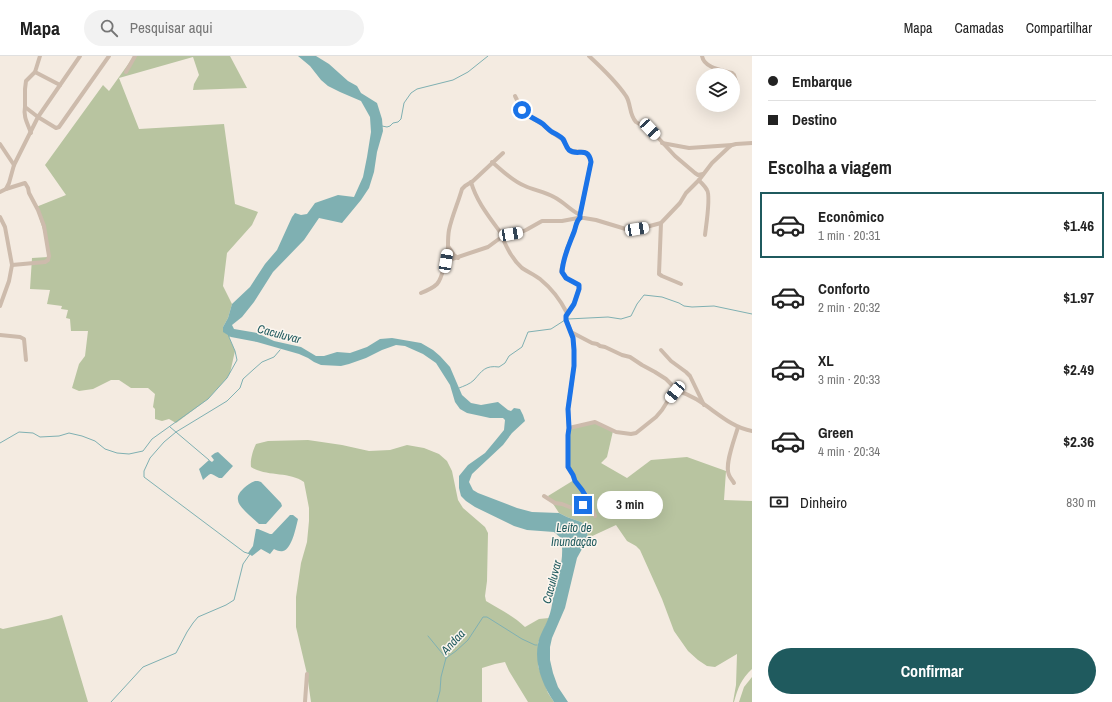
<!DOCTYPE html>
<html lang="pt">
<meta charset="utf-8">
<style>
:root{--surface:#fff;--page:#f2f2f2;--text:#222;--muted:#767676;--line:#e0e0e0;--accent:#1f5a5e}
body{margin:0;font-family:"Archivo Narrow",sans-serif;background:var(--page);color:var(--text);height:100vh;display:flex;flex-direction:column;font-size:15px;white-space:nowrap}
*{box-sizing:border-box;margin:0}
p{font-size:13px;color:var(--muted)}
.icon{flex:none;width:22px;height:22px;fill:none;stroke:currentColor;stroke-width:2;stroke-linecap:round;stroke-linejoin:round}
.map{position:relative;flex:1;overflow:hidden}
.details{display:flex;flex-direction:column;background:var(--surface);width:360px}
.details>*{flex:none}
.banner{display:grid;align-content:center;height:88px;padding:0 16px;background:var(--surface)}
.tools{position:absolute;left:696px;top:12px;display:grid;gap:8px}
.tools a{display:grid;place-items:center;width:44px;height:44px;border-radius:50%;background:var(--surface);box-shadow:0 4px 16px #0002;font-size:20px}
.end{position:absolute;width:18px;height:18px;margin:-9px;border:5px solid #1a73e8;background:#fff;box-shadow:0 0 0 2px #fff}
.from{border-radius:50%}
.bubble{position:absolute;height:28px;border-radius:14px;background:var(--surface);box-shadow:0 4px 16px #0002;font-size:13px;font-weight:800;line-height:28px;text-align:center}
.car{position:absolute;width:12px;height:24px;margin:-12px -6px;border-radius:5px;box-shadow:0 0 3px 1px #0007;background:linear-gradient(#fff 24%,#345 0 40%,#fff 0 76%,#345 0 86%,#fff 0)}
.banner b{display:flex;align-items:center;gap:14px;height:38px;font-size:15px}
.banner b+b{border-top:1px solid var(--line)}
.banner i{width:10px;height:10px;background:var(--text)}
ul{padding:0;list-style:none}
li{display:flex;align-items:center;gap:12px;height:66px;margin:0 8px 6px;padding:0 8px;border:2px solid transparent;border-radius:0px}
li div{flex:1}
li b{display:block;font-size:15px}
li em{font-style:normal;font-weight:800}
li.active{border-color:var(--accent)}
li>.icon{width:36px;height:36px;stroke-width:1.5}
h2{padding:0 16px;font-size:18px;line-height:48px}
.pay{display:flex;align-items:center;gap:10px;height:44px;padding:0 16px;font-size:15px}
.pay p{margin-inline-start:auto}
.action{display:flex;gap:8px;margin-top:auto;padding:8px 16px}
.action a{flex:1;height:46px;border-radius:24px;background:var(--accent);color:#fff;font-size:16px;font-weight:800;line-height:46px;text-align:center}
header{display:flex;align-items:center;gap:24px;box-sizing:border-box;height:56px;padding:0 20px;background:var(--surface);border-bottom:1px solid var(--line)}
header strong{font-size:19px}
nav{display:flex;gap:22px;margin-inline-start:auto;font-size:14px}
.search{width:280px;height:36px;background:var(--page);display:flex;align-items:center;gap:10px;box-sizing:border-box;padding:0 14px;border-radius:22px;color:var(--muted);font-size:15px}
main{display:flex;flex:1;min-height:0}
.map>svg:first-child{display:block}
.green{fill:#b8c4a0}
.water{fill:#7fb0b2}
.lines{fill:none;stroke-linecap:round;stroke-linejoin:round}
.stream{stroke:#7fb0b2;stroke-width:1}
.minor{stroke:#cdbbac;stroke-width:4}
.route{stroke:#1a73e8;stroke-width:5}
.labels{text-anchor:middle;stroke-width:3;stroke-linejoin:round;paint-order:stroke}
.water-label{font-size:12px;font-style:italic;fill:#1f5a5e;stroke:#fbf5ee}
</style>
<header>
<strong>Mapa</strong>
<div class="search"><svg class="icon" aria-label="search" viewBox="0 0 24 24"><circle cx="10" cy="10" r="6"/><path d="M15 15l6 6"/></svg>Pesquisar aqui</div>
<nav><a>Mapa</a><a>Camadas</a><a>Compartilhar</a></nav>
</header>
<main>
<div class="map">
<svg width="752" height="646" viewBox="0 0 752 646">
<rect width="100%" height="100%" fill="#f4ebe1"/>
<g class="green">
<polygon points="134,0 230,0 247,32 193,34 194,28 199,19 193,1 119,22 139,73 224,68 235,148 258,156 252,169 227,197 223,230 232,248 228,262 223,271 223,275 231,281 229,281 235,295 230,317 227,322 208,343 176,367 169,363 162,365 155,363 155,353 153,351 155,338 148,332 131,332 119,324 111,324 93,333 79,335 72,332 79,308 85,300 88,275 71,275 70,263 66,262 68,254 61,253 62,250 47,248 50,234 30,233 32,202 48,201 44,177 36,151 66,139 45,109 103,29 109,35"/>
<path d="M595,366L613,375L607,401L601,407L627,422L651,404L687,401L726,415L724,444L752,445V613C741,623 738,632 734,646H733L736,629L737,598L715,611L707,610L698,604L688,595L674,575L662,543L640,494L636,490L627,485L616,469L588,482L586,470L581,466L567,461L559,457L548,440L574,424L569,413V372Z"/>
<path d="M308,384L342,389L369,395L390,394L407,389L424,392L439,398L447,405L452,415L458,444L463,452L485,471L488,477L487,525L485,540L486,545C499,553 514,560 525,571L539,563L549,562L538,587V610L548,637L554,646H528L509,615L505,606L495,608L482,612V646H311L307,618L296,571V541L301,507L307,486L309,465V452L304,426C289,415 267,421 251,411C250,404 253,394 256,388L268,385Z"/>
<polygon points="62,559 88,646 0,646 0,572 3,573 48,563"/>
<polygon points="752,621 752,646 739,646 744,631"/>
</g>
<g class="water">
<path d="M298,0H316L329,8L348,25L357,30L361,37L377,47L382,63L383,75L377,96L374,116L369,132L361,144L342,167L319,162L304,184L273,216L254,246L242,261L232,269L234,273L257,277L274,285L301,291L316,300H324L337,296L350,297L367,291L380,283L392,282L421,287L433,294L440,300L450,311L462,339L471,347L481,349L498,346L508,354L511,355L514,352L520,353L523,359L525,365L512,377L503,389L472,418L469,426L473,434L478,437L517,452L532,456L559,457L567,461L581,466L586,470L588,482L577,502L565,552L552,582L550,591V604L553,617L558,631L568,646H554C543,630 534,608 538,588C539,580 545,571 548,563C551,556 552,549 553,542C558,523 565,502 561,482L554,476L527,474L514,470L475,451L466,445L461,440L459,432V420L468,409L485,397L495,385L504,374L505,364L503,362H490L481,360L467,357L460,353L455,346L450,329L436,307L423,298L405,290L396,289L382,294L366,302L349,308L341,310L321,309L314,306L308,302L299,298L257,286L231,281L223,276V271L228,262L232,248L250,231L265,208L277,194L292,161L295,157L301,159L307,158L315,147L338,139L354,141L363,121L367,101L371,76L370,61L361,45L340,36L328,30L321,24L310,10Z"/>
<path d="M218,396L233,410L222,422H219C208,416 212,417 203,424L199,413L209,404L212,406L214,404L211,400L215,397Z"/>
<path d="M255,425H258L261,426L281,447L282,450L266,468H259C254,463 238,451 238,444C237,439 241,435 244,432C247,429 250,427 255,425Z"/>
<path d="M290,459H293L298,463C296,471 292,493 283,495C280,496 276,494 274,493L270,498L261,493L252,500L248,497L253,490L256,473H258L270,478H272Z"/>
</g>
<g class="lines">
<g class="stream">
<polyline points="382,70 387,71 390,70 393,67 398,66 401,63 404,47 411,37 417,33 453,24 468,16 488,0"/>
<polyline points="568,263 608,261 621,263 631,260 637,248 644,239 662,241 679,247 684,250 692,251 714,250 752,258"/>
<path d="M459,332C464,330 470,328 474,324C482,315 485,309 499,311L505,307L509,300L522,291L528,276L551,273L565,264"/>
<polyline points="170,371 209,404"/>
<polyline points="0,387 19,376 33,377 40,381 59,380 69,377 82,380 95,385 105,393 117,397 129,398 143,395 152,383 208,343 227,322 237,304 235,295 229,281 228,278"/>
<polyline points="428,580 446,602"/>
<polyline points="111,646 143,611 176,597 187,576 193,567 198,561 226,549 234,544 243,508 250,498 244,496 144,421 144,415 150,402 164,386 176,376 227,345 240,332 243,323 254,313 262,306 274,301 280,294"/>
<polyline points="437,646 440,635 441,621 446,602 456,595 468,584 483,561 487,561 522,583 535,589 537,589"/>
</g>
<g class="minor">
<polyline points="40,0 35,16 26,25 25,33 25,51 38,61 56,72 59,71 109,0"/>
<path d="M589,0C602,12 616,25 626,40C631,47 629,59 636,66C640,69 646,70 650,73L675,100L695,117L698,119L703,118"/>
<path d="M702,0C704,12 722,14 732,17L734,19L737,28"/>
<polyline points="35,16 60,29"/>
<polyline points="126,16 135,0"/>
<polyline points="515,40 519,48 524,57 542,68 550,75 562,83 569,94 572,95 584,96 586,97 590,103 591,106 580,159 580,162"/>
<path d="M25,51C23,61 28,68 31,77"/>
<polyline points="662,87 689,92 732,89"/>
<path d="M752,87L736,88L732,89L728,92L712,107L699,124L686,137L680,147L661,167L646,171L629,174L596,164L584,162H578L574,176L567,193L561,215L566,222L579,229V233L574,248L566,260V264L570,273L573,282L574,293V310L568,353L569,372L595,366L616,376L631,378L636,377L656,361L662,354L667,346L675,336L678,335C706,343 724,370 752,375"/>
<polyline points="0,88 14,109"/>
<path d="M492,106C503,115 512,125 525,130C534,134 545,136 554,141C564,146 570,154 580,159"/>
<path d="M699,124C701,127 705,130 707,134C711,140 706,170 705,179"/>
<path d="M471,126C477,147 491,163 503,180"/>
<polyline points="6,133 25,127 28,132 29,137 38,154 44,170 49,200 48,204 45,206 12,209"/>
<polyline points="0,136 6,133 9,127 14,109 38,61 80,0"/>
<polyline points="0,161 5,171 12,209 9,225 0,250"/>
<polyline points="661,167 659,218 662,220 681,228"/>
<path d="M502,181C507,192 512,203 522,212C528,216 535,219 540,223C551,232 561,245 567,257"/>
<polyline points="448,190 454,199 458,202"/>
<polyline points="446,205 488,191 503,180 519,177 526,174 542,165 562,165 578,162"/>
<path d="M421,237C426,235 433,232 437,228C442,223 448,197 448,190C448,184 448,179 449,174C452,160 458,147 462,133L465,130L473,125L503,97"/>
<polyline points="571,276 592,287 597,288 600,290 605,291 622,299 630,301 642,309 655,316 666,323 678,335"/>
<polyline points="0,279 20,281 24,283 26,304"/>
<polyline points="661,294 671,305 686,316 690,320 704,349"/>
<polyline points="569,372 568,379 568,411 573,419 575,425 586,439 595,460"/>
<path d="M734,427C733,425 730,422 729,419C724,409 735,382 738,371"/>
<polyline points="544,440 555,447 562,448 572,452 583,449 588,444"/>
<polyline points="305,646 307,618"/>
</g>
</g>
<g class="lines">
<path class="route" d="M522,54C528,61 536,63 543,68C546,71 549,74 552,76C556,78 560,80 563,83C565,86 566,91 569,94C577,101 588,89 591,106L580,159V162C576,165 576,171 574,176C569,189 563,201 562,216L566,222L579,229V233L574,248L566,260V264L573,282L574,294V310L568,353L569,372L568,379V411L573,419L575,425L582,434L588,444L583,449"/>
</g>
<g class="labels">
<g class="water-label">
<text transform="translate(279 278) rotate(15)" y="4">Caculuvar</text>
<text x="574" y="476">Leito de<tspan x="574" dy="14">Inundação</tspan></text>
<text transform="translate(552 526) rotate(-75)" y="4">Caculuvar</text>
<text transform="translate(453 586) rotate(-47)" y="4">Andaa</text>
</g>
</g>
</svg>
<div class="tools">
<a><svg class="icon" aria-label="layers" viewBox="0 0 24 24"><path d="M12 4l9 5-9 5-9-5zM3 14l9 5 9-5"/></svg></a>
</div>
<i class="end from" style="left:522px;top:54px"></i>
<i class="end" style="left:583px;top:449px"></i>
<div class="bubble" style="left:597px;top:435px;width:66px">3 min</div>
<i class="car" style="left:650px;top:73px;rotate:137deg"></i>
<i class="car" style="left:637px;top:173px;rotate:81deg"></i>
<i class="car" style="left:511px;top:178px;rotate:81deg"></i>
<i class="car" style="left:446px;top:205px;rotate:9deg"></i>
<i class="car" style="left:675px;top:336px;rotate:219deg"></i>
</div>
<section class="details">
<div class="banner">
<b><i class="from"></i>Embarque</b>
<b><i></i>Destino</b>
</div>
<h2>Escolha a viagem</h2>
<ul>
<li class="active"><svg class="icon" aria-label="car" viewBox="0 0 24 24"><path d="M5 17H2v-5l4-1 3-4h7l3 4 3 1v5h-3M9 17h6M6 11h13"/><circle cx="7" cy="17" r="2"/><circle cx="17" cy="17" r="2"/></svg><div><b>Econômico</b><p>1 min · 20:31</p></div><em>$1.46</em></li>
<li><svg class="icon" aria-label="car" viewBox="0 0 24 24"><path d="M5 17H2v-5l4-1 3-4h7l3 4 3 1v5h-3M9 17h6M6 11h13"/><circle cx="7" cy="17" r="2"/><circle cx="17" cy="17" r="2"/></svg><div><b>Conforto</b><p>2 min · 20:32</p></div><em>$1.97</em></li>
<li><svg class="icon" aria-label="car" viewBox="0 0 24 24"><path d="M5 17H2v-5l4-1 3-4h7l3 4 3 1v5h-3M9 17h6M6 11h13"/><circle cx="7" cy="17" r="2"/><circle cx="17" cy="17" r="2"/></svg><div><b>XL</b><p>3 min · 20:33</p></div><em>$2.49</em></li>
<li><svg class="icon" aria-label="car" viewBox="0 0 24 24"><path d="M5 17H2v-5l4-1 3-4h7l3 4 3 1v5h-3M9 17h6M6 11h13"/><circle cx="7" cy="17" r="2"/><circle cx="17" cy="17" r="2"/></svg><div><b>Green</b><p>4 min · 20:34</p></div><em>$2.36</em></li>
</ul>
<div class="pay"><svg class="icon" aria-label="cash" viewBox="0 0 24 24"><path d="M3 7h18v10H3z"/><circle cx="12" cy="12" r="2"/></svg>Dinheiro<p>830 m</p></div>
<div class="action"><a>Confirmar</a></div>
</section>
</main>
